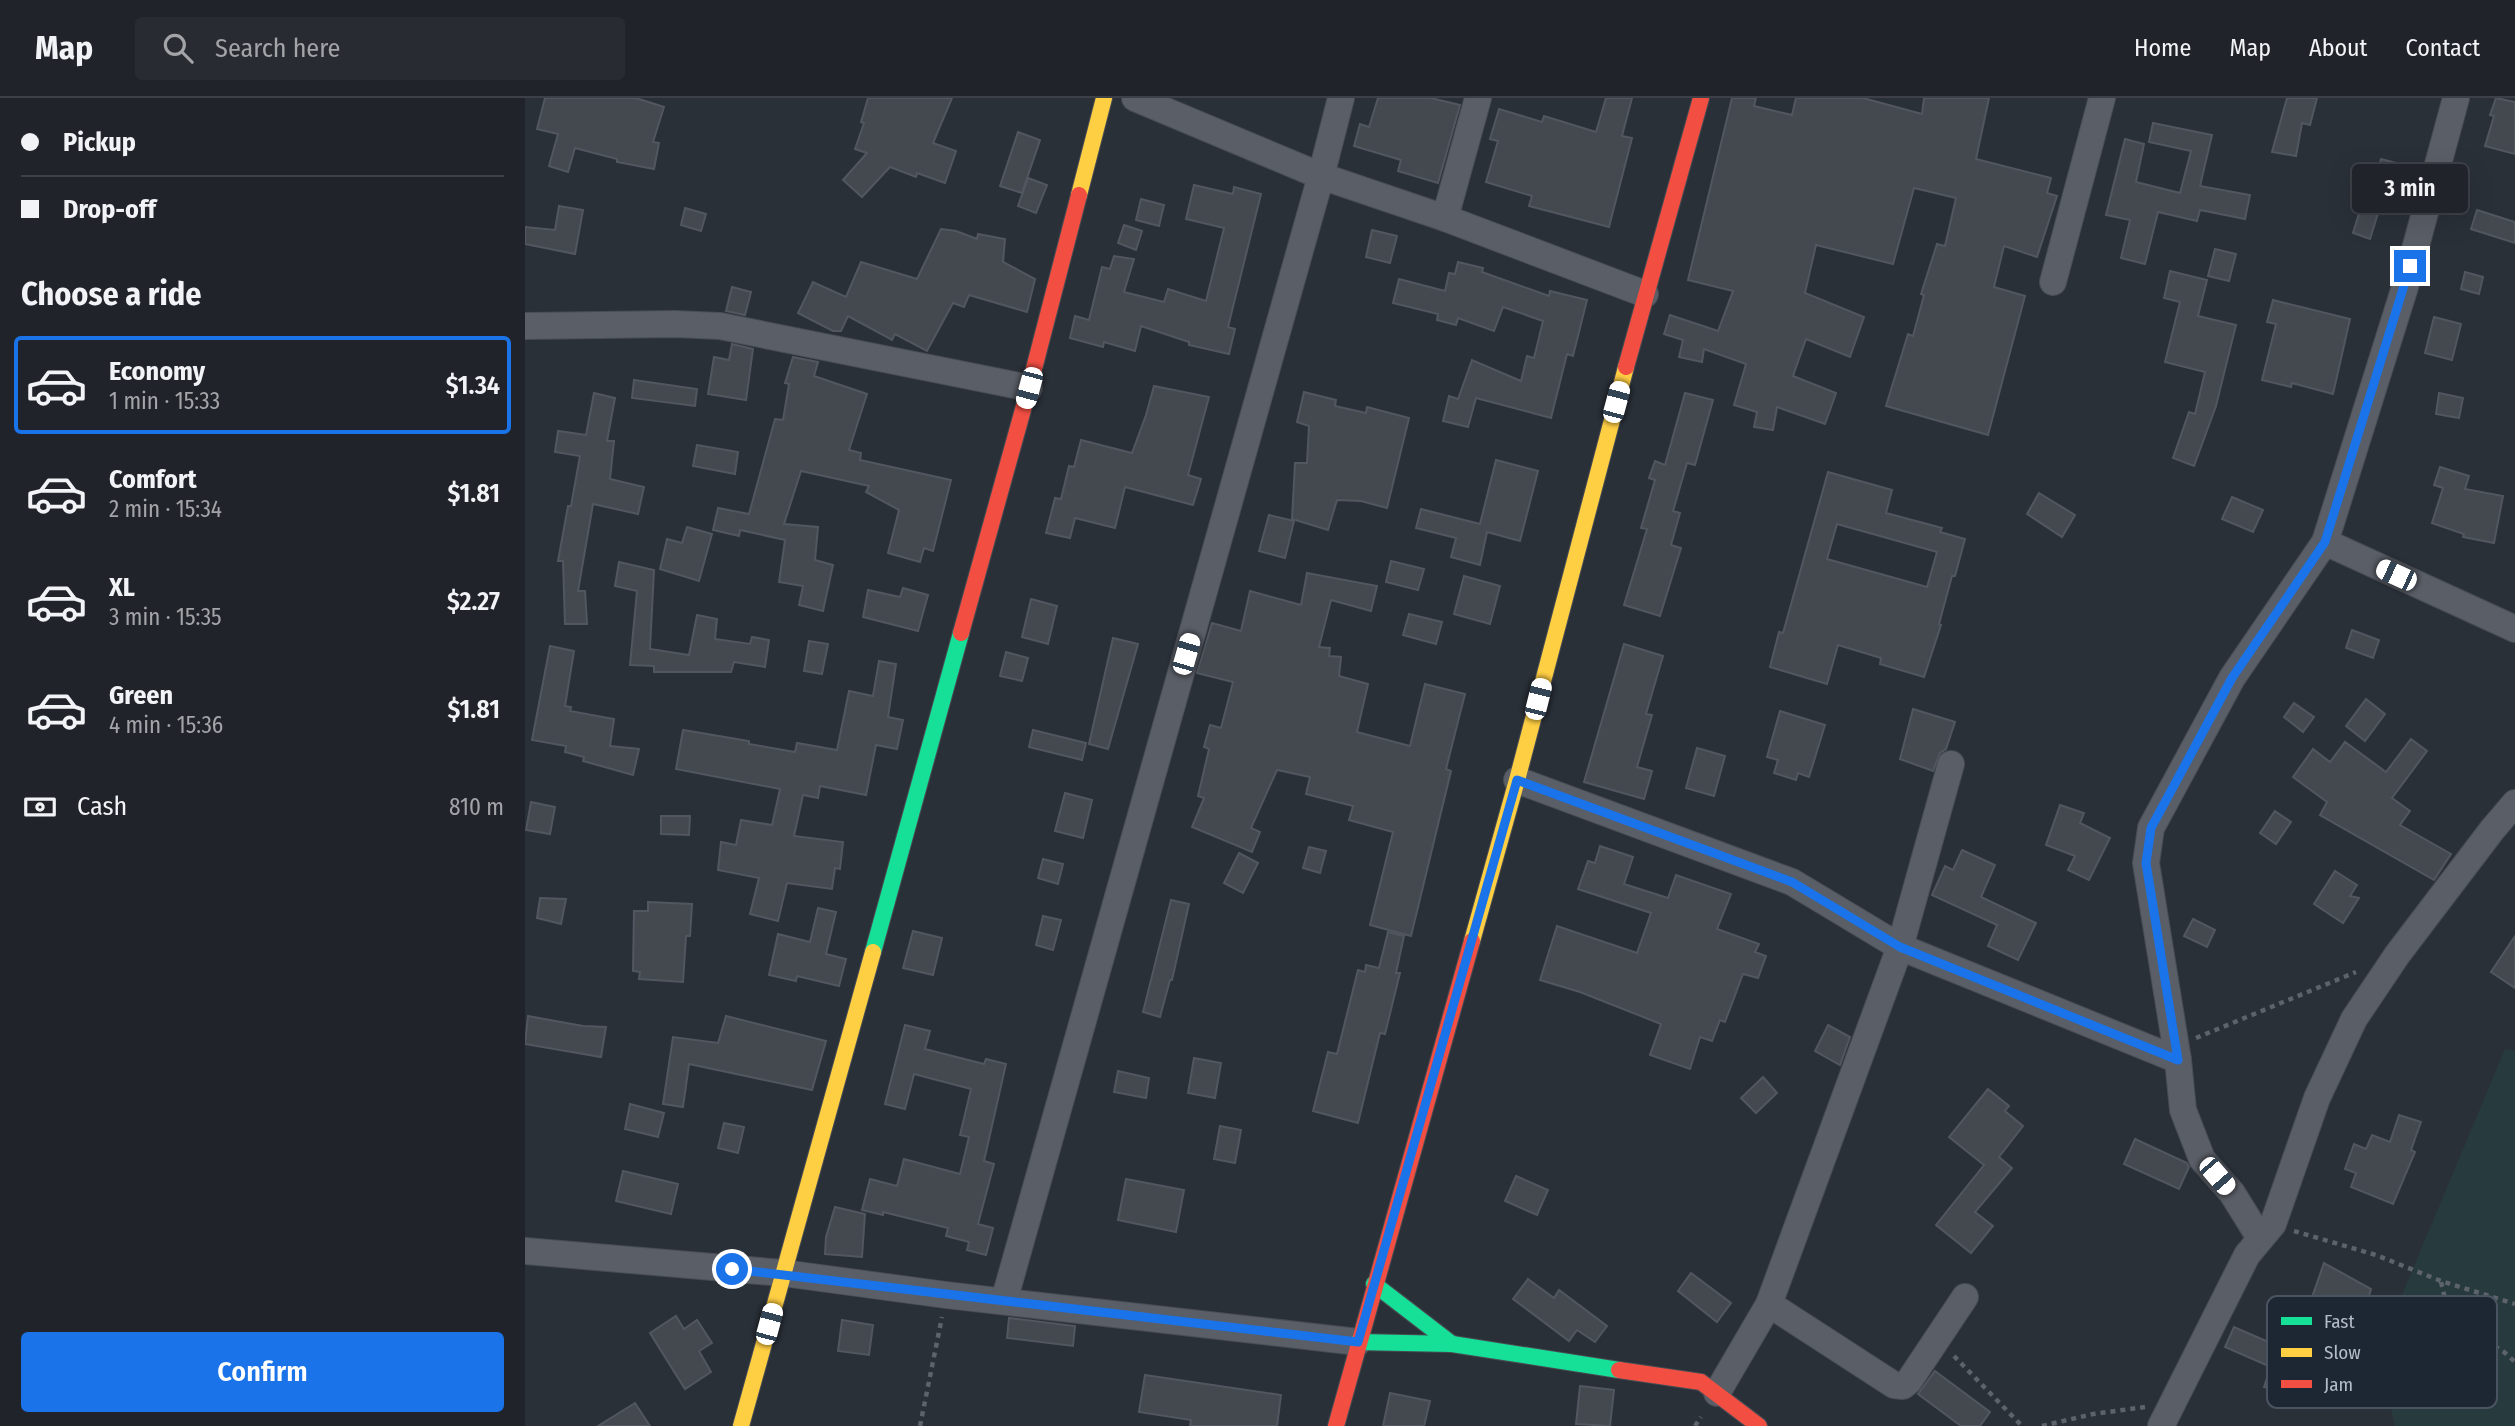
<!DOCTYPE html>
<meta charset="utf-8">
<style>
:root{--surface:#20242a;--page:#282c32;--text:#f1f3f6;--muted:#a2a4a8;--line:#3d4147;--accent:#1a73e8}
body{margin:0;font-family:"Fira Sans Condensed",sans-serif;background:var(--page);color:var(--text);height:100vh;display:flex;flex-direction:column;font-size:26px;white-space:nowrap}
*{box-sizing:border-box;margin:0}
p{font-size:23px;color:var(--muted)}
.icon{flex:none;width:38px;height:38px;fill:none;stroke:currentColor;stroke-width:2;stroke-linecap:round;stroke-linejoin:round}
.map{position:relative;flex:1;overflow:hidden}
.drawer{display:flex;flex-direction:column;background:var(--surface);width:525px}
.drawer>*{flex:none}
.top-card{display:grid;align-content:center;height:154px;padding:0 21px;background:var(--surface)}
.end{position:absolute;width:32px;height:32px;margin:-16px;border:9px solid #1a73e8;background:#fff;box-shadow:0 0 0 4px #fff}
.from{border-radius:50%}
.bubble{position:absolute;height:49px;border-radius:7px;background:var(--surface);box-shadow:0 7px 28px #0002,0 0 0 2px var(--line);font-size:23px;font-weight:600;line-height:49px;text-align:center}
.car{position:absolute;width:21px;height:42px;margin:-21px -10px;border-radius:9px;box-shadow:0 0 5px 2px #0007;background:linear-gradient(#fff 24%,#345 0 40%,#fff 0 76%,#345 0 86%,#fff 0)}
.top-card b{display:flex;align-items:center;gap:24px;height:66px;font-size:26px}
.top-card b+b{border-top:2px solid var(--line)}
.top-card i{width:18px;height:18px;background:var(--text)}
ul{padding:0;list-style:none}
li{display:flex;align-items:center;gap:21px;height:98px;margin:0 14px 10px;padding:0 7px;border:4px solid transparent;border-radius:7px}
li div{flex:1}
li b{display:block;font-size:26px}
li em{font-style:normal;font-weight:600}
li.current{border-color:var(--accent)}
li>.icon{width:63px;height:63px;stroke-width:1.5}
h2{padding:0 21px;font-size:32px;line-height:84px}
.pay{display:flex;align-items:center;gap:18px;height:77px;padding:0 21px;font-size:26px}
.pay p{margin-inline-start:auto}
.cta{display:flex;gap:14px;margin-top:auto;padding:14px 21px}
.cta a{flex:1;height:80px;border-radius:7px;background:var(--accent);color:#fff;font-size:28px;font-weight:600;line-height:80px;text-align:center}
header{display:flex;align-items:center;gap:42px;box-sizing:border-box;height:98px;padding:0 35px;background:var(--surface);border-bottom:2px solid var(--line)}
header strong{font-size:33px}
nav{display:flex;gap:38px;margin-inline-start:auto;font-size:24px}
.search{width:490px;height:63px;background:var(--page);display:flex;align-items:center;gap:18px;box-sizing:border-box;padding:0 24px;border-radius:7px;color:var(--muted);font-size:26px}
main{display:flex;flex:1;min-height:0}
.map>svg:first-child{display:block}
.green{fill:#273a3e}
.building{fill:#444950;stroke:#52575f;stroke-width:2;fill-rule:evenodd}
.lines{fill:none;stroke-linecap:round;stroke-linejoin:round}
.street-casing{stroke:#484c53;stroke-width:28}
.fast-casing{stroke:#484c53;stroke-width:18}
.slow-casing{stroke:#484c53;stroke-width:18}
.jam-casing{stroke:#484c53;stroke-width:18}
.path{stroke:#5d636a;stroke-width:4.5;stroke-dasharray:5 5;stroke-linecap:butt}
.street{stroke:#5a5e66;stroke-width:26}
.fast{stroke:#16e098;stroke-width:16}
.slow{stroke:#ffcf43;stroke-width:16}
.jam{stroke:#f24e42;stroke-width:16}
.route{stroke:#1a73e8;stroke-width:9}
.key{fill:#1d2633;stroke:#4a5360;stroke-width:2}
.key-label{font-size:19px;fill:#b4bcc9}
</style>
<header>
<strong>Map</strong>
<div class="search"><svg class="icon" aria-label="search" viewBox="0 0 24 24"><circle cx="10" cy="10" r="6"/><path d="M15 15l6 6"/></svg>Search here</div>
<nav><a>Home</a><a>Map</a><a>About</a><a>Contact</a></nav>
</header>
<main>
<section class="drawer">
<div class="top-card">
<b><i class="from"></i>Pickup</b>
<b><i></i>Drop-off</b>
</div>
<h2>Choose a ride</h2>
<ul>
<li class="current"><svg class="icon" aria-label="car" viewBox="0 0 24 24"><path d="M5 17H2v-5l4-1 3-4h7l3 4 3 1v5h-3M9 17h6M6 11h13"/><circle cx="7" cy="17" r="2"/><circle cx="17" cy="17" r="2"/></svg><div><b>Economy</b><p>1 min · 15:33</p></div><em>$1.34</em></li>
<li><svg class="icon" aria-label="car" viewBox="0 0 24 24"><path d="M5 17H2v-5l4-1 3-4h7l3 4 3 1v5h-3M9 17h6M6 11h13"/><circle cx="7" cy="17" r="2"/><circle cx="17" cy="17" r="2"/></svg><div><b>Comfort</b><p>2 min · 15:34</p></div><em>$1.81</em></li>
<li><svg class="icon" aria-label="car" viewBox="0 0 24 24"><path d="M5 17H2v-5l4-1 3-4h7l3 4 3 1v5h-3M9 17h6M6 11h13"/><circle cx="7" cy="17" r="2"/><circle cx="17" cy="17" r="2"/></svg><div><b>XL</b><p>3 min · 15:35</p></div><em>$2.27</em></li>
<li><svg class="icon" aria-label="car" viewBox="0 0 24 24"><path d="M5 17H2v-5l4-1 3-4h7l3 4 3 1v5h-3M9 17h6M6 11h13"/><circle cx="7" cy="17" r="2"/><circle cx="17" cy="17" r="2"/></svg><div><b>Green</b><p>4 min · 15:36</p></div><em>$1.81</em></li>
</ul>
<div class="pay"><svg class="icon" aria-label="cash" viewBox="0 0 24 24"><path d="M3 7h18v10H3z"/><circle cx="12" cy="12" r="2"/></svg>Cash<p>810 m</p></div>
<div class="cta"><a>Confirm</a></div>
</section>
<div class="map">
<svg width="1990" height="1328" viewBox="0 0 1990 1328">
<rect width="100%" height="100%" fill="#2a3038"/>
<polygon class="green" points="1980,951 1990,953 1990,1328 1870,1328 1853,1254"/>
<g class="building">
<polygon points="20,0 111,0 139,9 128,44 134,45 129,71 92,64 92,61 50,50 43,74 24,68 33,36 12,31"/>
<polygon points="343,0 427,0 408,45 431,53 420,85 392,75 391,79 365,69 337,99 318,82 342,55 330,51 339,25 336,24"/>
<polygon points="853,0 906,0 935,7 913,85 873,73 876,62 829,48 835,26 844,29"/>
<polygon points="1081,0 1107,0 1097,38 1107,40 1084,129 1004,108 1007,98 961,84 973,43 965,41 974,11 1017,24 1019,18 1071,34"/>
<polygon points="1207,0 1231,0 1229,8 1267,17 1271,0 1338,0 1397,16 1399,0 1464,0 1451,61 1526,80 1522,95 1532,98 1512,159 1479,148 1469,189 1500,198 1463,337 1361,308 1383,236 1388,238 1399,197 1396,196 1412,146 1420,148 1431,100 1389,90 1368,166 1291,147 1280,195 1339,219 1325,259 1281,241 1268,278 1311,295 1300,326 1252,309 1248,332 1229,329 1232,314 1209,307 1221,266 1179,251 1177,264 1154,259 1158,242 1139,236 1145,217 1193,233 1208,193 1163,182"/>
<polygon points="1762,0 1792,0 1785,27 1777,25 1771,58 1747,54"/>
<polygon points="1971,0 1990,4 1990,56 1960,48 1969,18 1965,17"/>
<polygon points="1628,25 1687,37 1675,88 1725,97 1720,121 1675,112 1672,123 1633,114 1620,166 1596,160 1605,122 1581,117 1600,41 1619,46 1611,84 1655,95 1666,53 1624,44"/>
<polygon points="493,34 515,42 497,95 475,88"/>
<polygon points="1856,61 1875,66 1863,109 1845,104"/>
<polygon points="503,80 522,87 511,115 493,108"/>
<polygon points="669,87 708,96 709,89 736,96 703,229 710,231 704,256 664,247 664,244 616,228 610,253 579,244 578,249 545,240 550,218 564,222 577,169 585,171 589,158 609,161 599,194 639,204 643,191 681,203 699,130 661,121"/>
<polygon points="616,101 639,107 634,128 611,122"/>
<polygon points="1837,106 1854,112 1845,141 1828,135"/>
<polygon points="34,108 58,112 50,156 0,146 0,129 30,132"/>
<polygon points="160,110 181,116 176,133 156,127"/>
<polygon points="1952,112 1990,124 1990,145 1946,131"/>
<polygon points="599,127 617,133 611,152 593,145"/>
<polygon points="416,131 431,133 452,141 453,136 480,141 478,164 510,181 502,214 444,197 439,209 428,205 402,253 370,236 367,242 323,218 316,233 308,233 273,215 288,184 321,199 336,164 392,181"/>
<polygon points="847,132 872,138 865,165 841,159"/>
<polygon points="1690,151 1711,156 1704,183 1683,178"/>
<polygon points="933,164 958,170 957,174 1024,198 1025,193 1062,202 1048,258 1042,256 1026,320 951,300 943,329 918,323 924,298 933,301 947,262 996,283 1002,258 1009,260 1018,223 978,209 969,233 933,220 931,227 912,222 913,216 868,205 874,181 920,193 924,175 930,176"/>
<polygon points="1645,173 1682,182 1673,218 1711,227 1691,308 1669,368 1648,360 1664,314 1670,316 1680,274 1640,264 1655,204 1639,200"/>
<polygon points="1940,174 1958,179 1954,196 1936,191"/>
<polygon points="207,189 226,194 220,217 201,213"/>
<polygon points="1748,202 1825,221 1808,296 1767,285 1766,289 1737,282 1751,226 1742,224"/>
<polygon points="1909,219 1936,226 1927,262 1900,255"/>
<polygon points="207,246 228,251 221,302 183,296 189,259 204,262"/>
<polygon points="268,259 293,264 289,278 342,296 324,352 336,355 335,362 426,382 408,453 399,450 395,464 363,455 374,412 341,394 344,388 276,373 259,426 293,429 290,462 308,467 298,513 274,507 278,488 254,484 260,442 215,432 214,438 188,432 193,410 224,416 250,321 258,322 264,286 260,285"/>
<polygon points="109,282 172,291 170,308 107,300"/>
<polygon points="629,288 684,299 663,377 676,381 668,407 600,389 590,430 550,420 545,440 521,435 530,400 536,401 544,368 549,369 556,342 607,355 621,317"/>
<polygon points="779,294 811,302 810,308 841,315 842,309 884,320 862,410 836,403 812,402 803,432 767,421 770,365 782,365 784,328 772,324"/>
<polygon points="69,295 90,300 82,343 89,343 85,381 119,389 113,416 68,406 53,493 60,493 62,526 40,526 38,463 33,463 43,408 46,408 55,358 30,354 33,333 61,337"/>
<polygon points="1160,295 1188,302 1170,367 1162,365 1148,413 1155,415 1146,447 1156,450 1135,518 1099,507 1122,431 1116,430 1130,382 1124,380 1130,363 1140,367"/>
<polygon points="1914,295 1938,300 1934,320 1911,316"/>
<polygon points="172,347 213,354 210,376 168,368"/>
<polygon points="971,362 1013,373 995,443 962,434 955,467 926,459 931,440 891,430 896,411 955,426"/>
<polygon points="1915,369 1944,378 1940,391 1978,398 1969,445 1938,439 1939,436 1907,425 1918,390 1909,387"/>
<path d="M1303,374L1367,392L1361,415L1417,430L1415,434L1440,441L1430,478H1427L1414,526L1416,527L1399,579L1355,566L1356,560L1313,547L1302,586L1245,569L1254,534L1258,535ZM1312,426L1412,454L1402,489L1302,461Z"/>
<polygon points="1514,395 1550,417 1537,439 1502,416"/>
<polygon points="1707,399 1738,412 1728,434 1697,421"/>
<polygon points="744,417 769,423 760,460 734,453"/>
<polygon points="162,429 187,436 174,483 135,471 142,441 157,445"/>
<polygon points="866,463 899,471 893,492 861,484"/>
<polygon points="94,464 129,472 125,551 164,557 172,517 192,521 190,541 225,546 227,539 244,542 240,569 209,564 206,574 129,574 129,568 105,567 112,493 90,488"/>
<polygon points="782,475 852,488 846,513 806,502 794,549 805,550 804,558 816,559 814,578 843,586 832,634 885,648 900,586 940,596 921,671 926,673 886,838 845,827 868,734 824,722 828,708 781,696 785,679 752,672 726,730 735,734 727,754 667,729 679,700 673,698 684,651 679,649 685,627 696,630 708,584 672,575 687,525 716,533 725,493 776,507"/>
<polygon points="939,478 975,488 965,526 929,516"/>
<polygon points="378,490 403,497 393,533 338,519 343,492 375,499"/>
<polygon points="506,501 532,508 523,546 497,539"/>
<polygon points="884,516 917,524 911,546 878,537"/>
<polygon points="1827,532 1854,542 1848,560 1821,550"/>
<polygon points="588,540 613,546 583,651 564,646"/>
<polygon points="284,543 303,546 297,576 279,573"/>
<polygon points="1099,546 1138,558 1121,616 1127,617 1112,669 1127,673 1119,701 1059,684"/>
<polygon points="25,548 49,553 40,608 46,609 45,613 89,621 85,648 114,651 108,677 58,663 59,659 40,654 41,648 7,642"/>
<polygon points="481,554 503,560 497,583 475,578"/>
<polygon points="354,563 371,566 363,619 378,622 372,651 351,647 341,697 295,688 293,700 278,697 269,738 318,744 315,771 310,770 307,791 262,785 253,823 225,816 234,780 193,772 196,744 211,747 216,722 247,727 255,691 151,671 158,632 224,643 224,646 270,654 272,645 312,652 324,593 348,598"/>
<polygon points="1841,601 1860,616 1840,643 1821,628"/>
<polygon points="1769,605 1789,619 1778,634 1759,619"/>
<polygon points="1388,611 1430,624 1421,651 1415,655 1408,673 1375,661"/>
<polygon points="1255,613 1300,627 1284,679 1273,675 1271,682 1249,675 1253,662 1242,659"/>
<polygon points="508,632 561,645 557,662 504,649"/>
<polygon points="1886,641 1902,653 1867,700 1885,713 1875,727 1926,756 1909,782 1795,717 1802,704 1768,679 1788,651 1805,664 1820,644 1861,674"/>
<polygon points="1172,650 1200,658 1189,698 1161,690"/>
<polygon points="540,695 567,702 558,740 530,733"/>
<polygon points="6,704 30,709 25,736 1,732"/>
<polygon points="1535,707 1559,715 1555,725 1585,740 1564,782 1543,772 1550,758 1521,747"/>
<polygon points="1750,713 1766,724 1751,746 1735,735"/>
<polygon points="136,718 165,718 164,737 136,736"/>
<polygon points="1075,748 1108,759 1099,786 1143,800 1151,777 1206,796 1192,831 1234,846 1230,854 1241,858 1233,880 1218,876 1200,924 1195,922 1187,943 1175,939 1165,971 1125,957 1136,926 1055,894 1015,882 1032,828 1112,855 1126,815 1053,791 1063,763 1070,765"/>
<polygon points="784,749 801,753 795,775 778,770"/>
<polygon points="1437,752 1470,767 1456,799 1511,825 1493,862 1463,848 1472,827 1407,797 1420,768 1428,772"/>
<polygon points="714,755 733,765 718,795 699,785"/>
<polygon points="518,761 538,766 533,786 513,780"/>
<polygon points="1810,773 1832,787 1825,798 1834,800 1818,825 1789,806"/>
<polygon points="15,800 41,801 36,826 12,820"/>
<polygon points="646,802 664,806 647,882 645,882 635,919 618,914"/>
<polygon points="123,804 167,806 165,838 161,838 158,884 114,881 115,874 108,873 109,813 123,813"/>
<polygon points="293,810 311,814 301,856 321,861 314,888 272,878 271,883 244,877 253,836 285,844"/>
<polygon points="518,818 536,822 528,852 511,847"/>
<polygon points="1668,821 1690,832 1682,849 1659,838"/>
<polygon points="388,833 417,840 408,877 378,870"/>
<polygon points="863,834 879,838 871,875 875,875 860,936 855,935 833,1025 788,1013 803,954 812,956 833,872 840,874 841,867 854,870"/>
<polygon points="1990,838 1990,890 1966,874"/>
<polygon points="3,918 58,928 81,929 76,959 0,946"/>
<polygon points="201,918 301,943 287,992 164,966 158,1009 138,1006 148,939 193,945"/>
<polygon points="380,927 405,933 400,951 459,966 461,961 481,966 459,1063 469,1066 453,1126 468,1130 461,1157 442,1152 444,1144 421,1138 423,1130 358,1114 358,1117 337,1112 345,1081 372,1088 379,1061 435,1076 444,1039 435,1037 446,991 389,976 380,1011 360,1006"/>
<polygon points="1303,927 1325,939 1315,967 1290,953"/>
<polygon points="669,960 696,965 690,1000 663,995"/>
<polygon points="593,973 624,980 621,1000 589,994"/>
<polygon points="1238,979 1252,995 1231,1015 1216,1000"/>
<polygon points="1463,991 1484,1008 1480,1013 1498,1028 1474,1059 1487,1070 1450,1114 1468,1128 1446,1155 1411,1127 1459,1067 1424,1039"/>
<polygon points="105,1006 139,1015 133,1039 100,1031"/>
<polygon points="1874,1017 1896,1024 1886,1052 1890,1054 1868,1106 1826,1089 1831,1075 1820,1071 1829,1046 1841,1051 1847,1037 1865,1044"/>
<polygon points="199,1025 219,1029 213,1055 193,1050"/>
<polygon points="695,1028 716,1032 710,1065 689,1061"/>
<polygon points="1610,1041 1662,1065 1664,1069 1654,1091 1599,1066"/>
<polygon points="98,1073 153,1086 146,1116 91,1103"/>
<polygon points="991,1078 1023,1092 1012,1117 980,1103"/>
<polygon points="601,1081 659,1092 651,1134 593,1122"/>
<polygon points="310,1109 340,1116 337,1159 300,1156 301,1139"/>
<polygon points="1799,1165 1846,1191 1813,1304 1739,1289 1746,1269 1700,1249 1709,1229 1755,1249 1758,1236 1773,1239"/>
<polygon points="1166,1175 1206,1205 1192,1224 1153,1193"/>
<polygon points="1003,1181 1029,1200 1034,1192 1082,1228 1070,1244 1052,1232 1044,1243 988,1201"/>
<polygon points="151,1218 159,1231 172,1222 187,1245 174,1253 186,1274 160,1291 125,1235"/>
<polygon points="484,1220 550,1228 548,1248 482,1240"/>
<polygon points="317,1222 348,1227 344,1257 313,1253"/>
<polygon points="1410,1273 1465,1314 1455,1328 1436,1328 1393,1296"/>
<polygon points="620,1277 756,1297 752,1328 665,1328 666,1322 614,1314"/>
<polygon points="1055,1288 1089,1292 1085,1328 1051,1326"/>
<polygon points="865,1295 905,1303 899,1328 858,1328"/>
<polygon points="110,1305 125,1328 73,1328"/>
</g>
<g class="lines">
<defs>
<g id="street">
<polyline points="610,0 796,78 920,120 1120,196"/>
<polyline points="920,120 953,0"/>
<polyline points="1528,184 1577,0"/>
<polyline points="0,228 150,226 195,228 504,290"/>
<polyline points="1800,444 1990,531"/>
<polyline points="992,682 1267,784 1375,849 1653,962"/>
<polyline points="1735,1140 1707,1095 1677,1061 1658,1012 1653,962 1621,765 1626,730 1707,580 1800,444 1879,192 1931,0"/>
<polyline points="0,1153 258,1175 421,1197 833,1244"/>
<polyline points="479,1203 796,78 816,0"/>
<polyline points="1244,1206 1369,1287 1378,1288 1384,1283 1440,1199"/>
<polyline points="1192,1295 1244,1206 1375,849 1426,666"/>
<polyline points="1636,1328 1722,1157 1748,1126 1792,1000 1829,921 1872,857 1967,732 1990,705"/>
</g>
<g id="fast">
<polyline points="348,854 436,535"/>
<polyline points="849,1186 927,1246"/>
<polyline points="833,1244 927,1246 1094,1272"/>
</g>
<g id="slow">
<polyline points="554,97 579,0"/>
<polyline points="947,843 992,682 1101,269"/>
<polyline points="216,1328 348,854"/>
</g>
<g id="jam">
<polyline points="1101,269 1176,0"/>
<polyline points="436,535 504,290 554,97"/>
<polyline points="1094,1272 1176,1284 1234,1328"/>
<polyline points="811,1328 947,843"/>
</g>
</defs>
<use href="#street" class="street-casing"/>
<use href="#fast" class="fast-casing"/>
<use href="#slow" class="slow-casing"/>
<use href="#jam" class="jam-casing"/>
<g class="path">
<polyline points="1671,940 1831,874"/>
<polyline points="1769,1133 1851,1157 1916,1183 1990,1206"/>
<polyline points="1916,1184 1925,1221 1979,1254 1990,1264"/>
<polyline points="1429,1258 1497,1328"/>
<polyline points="395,1328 417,1219"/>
<polyline points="1170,1328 1176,1319"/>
<polyline points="1517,1328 1568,1316 1620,1309"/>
</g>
<use href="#street" class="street"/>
<use href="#fast" class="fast"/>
<use href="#slow" class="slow"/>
<use href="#jam" class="jam"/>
</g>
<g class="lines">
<polyline class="route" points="207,1171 833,1244 992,682 1267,784 1375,849 1653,962 1621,765 1626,730 1707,580 1800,444 1885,168"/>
</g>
<rect x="1742" y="1198" width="230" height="112" rx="10" class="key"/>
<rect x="1756" y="1219" width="31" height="8" fill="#16e098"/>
<rect x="1756" y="1250" width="31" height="9" fill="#ffcf43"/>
<rect x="1756" y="1282" width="31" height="8" fill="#f24e42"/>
<g class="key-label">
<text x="1799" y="1230">Fast</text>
<text x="1799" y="1261">Slow</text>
<text x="1799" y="1293">Jam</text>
</g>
</svg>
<i class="end from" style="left:207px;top:1171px"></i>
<i class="end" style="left:1885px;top:168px"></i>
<div class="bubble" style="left:1827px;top:66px;width:116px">3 min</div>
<i class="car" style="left:504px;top:290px;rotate:195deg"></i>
<i class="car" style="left:1091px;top:304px;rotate:15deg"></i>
<i class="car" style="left:1871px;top:477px;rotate:295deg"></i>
<i class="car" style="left:661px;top:556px;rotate:16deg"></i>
<i class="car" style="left:1013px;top:601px;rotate:14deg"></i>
<i class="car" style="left:1692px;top:1078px;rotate:139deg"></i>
<i class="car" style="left:244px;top:1226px;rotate:15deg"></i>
</div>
</main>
